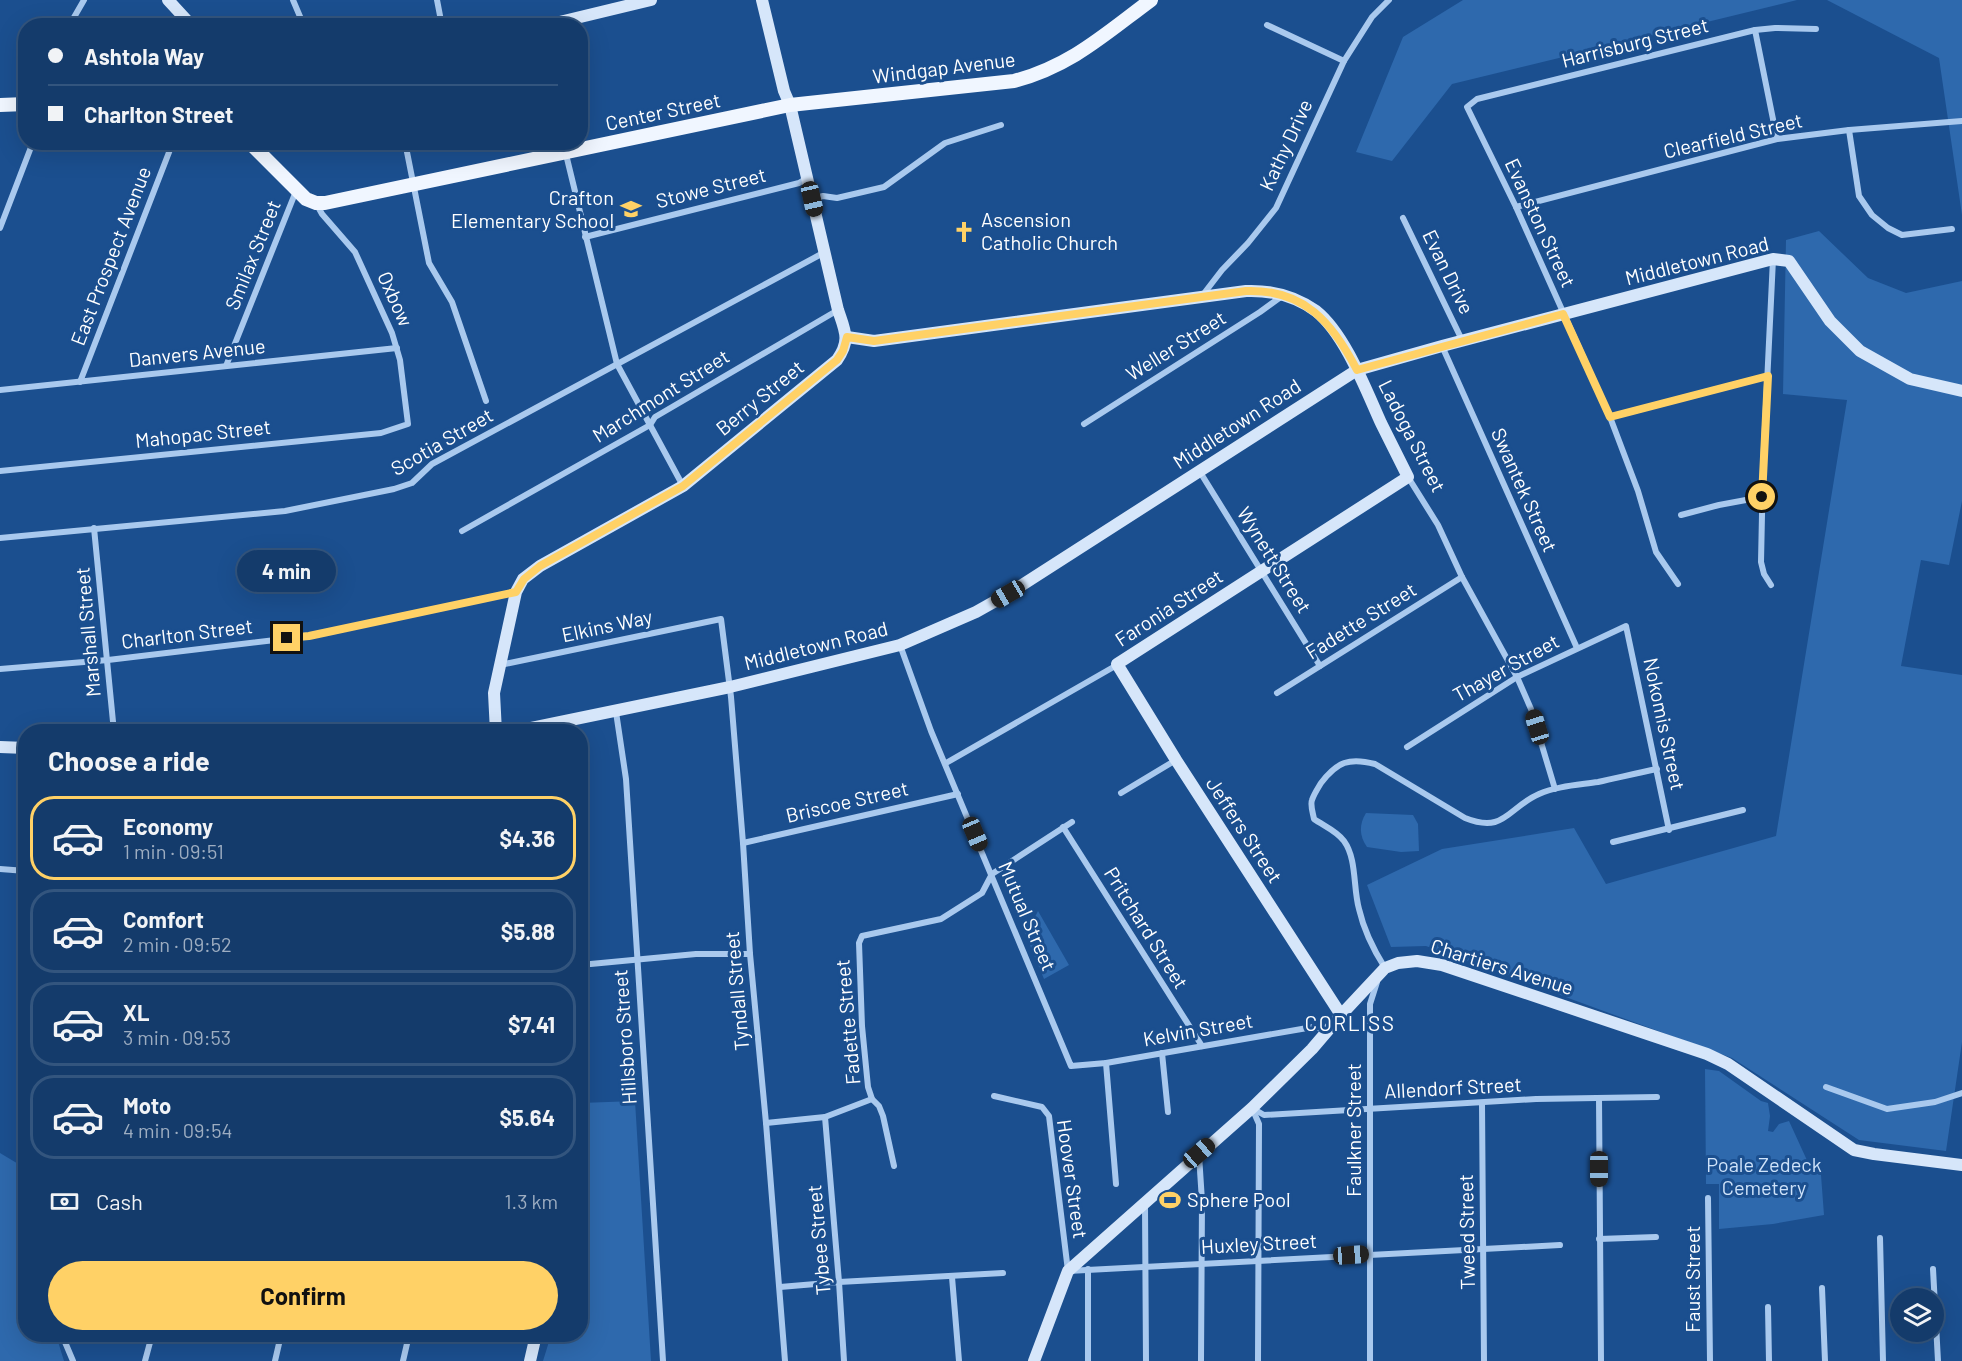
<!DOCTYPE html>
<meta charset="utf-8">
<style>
:root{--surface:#143b6b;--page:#214673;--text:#f1f3f6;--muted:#9dadc1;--line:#33557e;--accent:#ffd166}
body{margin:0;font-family:Barlow,sans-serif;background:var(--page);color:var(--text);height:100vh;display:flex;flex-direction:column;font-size:22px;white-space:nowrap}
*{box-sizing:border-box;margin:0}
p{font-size:20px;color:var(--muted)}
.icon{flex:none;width:33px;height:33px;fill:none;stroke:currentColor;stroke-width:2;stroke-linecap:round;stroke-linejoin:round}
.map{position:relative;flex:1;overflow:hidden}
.sheet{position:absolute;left:18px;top:724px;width:570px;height:618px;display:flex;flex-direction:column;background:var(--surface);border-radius:24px;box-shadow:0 6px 24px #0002,0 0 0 2px var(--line)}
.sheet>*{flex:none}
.top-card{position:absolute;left:18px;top:18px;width:570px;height:132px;border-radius:24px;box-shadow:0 6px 24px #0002,0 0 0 2px var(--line);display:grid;align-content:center;height:132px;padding:0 30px;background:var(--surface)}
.controls{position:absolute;left:1890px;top:1288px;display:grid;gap:12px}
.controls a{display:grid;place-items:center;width:54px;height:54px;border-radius:50%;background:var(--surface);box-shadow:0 6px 24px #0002,0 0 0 2px var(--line);font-size:30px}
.end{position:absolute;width:27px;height:27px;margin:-14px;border:8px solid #ffd166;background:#111;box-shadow:0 0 0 3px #111}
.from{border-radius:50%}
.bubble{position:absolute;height:42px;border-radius:21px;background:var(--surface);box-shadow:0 6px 24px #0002,0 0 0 2px var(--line);font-size:20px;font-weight:700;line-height:42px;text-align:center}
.car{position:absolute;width:18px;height:36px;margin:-18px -9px;border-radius:8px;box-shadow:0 0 4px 2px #0007;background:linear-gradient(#222 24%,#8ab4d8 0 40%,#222 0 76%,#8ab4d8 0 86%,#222 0)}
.top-card b{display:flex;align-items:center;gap:21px;height:57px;font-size:22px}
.top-card b+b{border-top:2px solid var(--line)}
.top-card i{width:15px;height:15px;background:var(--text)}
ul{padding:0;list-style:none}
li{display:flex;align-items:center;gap:18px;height:84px;margin:0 12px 9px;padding:0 18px;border:3px solid var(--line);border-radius:24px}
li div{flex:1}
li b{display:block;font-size:22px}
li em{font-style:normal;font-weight:700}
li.current{border-color:var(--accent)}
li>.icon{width:54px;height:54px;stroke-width:1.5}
h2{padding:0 30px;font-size:27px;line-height:72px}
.pay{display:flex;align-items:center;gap:15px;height:66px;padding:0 30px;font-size:22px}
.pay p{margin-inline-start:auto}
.cta{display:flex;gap:12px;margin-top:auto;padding:12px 30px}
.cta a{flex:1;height:69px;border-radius:36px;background:var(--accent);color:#111;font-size:24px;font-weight:700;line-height:69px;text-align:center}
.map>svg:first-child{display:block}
.green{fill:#2e69ad}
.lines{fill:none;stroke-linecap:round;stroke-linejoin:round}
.street{stroke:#a9c9ee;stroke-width:6}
.secondary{stroke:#d6e6fa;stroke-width:12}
.primary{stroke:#f0f6ff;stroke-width:14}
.route{stroke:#ffd166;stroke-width:8}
.labels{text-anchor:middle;stroke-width:6;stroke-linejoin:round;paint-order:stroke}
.street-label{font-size:20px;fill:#fff;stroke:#1b4f8f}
.poi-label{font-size:20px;fill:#fff;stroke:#1b4f8f;text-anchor:start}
.park-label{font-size:20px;fill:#cfe3fa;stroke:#1b4f8f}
.neighbourhood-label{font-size:21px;letter-spacing:1.5px;fill:#fff;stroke:#1b4f8f}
</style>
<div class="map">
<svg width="1962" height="1361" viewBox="0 0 1962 1361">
<rect width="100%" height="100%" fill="#1b4f8f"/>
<g class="green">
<polygon points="1463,0 1797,0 1452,84 1392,161 1356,152 1403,37"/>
<polygon points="1827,0 1962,0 1962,215 1939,58"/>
<polygon points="1819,231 1868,278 1906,293 1962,281 1962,501 1949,565 1921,560 1901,666 1962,675 1962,1042 1946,1151 1859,1140 1732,1058 1426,946 1391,947 1367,885 1442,849 1574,828 1606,884 1776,836 1847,400 1783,394 1786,240"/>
<path d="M1366,813L1413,815L1418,824L1419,851L1401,852L1367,847C1359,836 1359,824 1366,813Z"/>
<polygon points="1038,911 1069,965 1044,979 1022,926 1034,919"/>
<polygon points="1705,1069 1719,1071 1761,1101 1768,1103 1770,1116 1768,1131 1773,1132 1779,1124 1789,1121 1811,1169 1821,1175 1824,1215 1773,1224 1719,1229 1719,1184 1706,1184"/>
<polygon points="635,1101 651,1361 543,1361 551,1335 580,1335 581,1103"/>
<polygon points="0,1153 25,1168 26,1335 56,1335 64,1361 0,1361"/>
</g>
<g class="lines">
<g class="street">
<polyline points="293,0 304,26"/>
<polyline points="437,0 442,26"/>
<polyline points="1267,25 1344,61"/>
<polyline points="69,26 84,0"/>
<polyline points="1755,30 1777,139"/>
<polyline points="1849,130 1859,196 1872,215 1888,228 1902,235 1952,229"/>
<polyline points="405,142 429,263 452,302 486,401"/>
<polyline points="563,142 617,364 683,486"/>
<polyline points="812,199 823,196 837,198 884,187 945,143 1001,125"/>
<polyline points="1516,207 1777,139 1849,130 1962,121"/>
<polyline points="1403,218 1462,340"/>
<polyline points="0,228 33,142"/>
<polyline points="585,237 799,183 807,178"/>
<polyline points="1202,296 1222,270 1248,243 1276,208 1344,61 1372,17 1389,0"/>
<polyline points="1442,346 1577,648"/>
<polyline points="226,366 296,191"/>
<polyline points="80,382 173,142"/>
<polyline points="0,390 397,348"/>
<polyline points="1610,417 1768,376"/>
<polyline points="1084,424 1260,312 1282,296"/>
<polyline points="0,471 381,433 408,424 400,360 392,333 355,252 322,214 316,203"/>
<polyline points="1200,472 1320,666"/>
<polyline points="1408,477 1438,525 1462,577 1517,677 1531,709 1555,789"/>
<polyline points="1681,515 1719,505 1762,497"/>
<polyline points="94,528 114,732"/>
<polyline points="462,531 650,425 655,417 838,310"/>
<polyline points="0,538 285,511 394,489 412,483 432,464 825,252"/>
<polyline points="1678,584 1656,552 1638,491 1610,417 1516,207 1467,107 1477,99 1755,30 1775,28 1816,29"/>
<polyline points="1771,585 1764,574 1761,562 1763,467 1773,259"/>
<polyline points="900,645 931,731 1071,1066 1106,1063 1313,1027 1328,1030"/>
<polyline points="500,665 721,619 731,697 743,843 750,954 766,1123 785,1361"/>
<polyline points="0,669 108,660 309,636 516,592"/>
<polyline points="1277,693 1462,577"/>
<polyline points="616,712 626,779 663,1361"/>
<polyline points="1407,747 1517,677 1626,626 1669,830"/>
<polyline points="946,763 1117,665"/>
<polyline points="1121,793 1176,760"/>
<polyline points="1063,827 1202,1046"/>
<polyline points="1613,842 1743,810"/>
<polyline points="743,843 958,794"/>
<polyline points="0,869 26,871"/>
<polyline points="580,965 696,954 750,954"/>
<path d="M1385,968C1373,949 1364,931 1359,909C1353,888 1357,859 1344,841C1337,831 1324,826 1314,819C1313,813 1310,805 1312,800C1314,794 1318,788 1321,783C1337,762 1349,757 1375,764L1465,818C1505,834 1507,808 1539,794C1557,786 1578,785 1598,782C1617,778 1637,773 1657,769"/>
<polyline points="1162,1053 1168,1112"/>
<polyline points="1106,1063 1116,1184"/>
<polyline points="1826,1087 1887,1109 1935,1102 1962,1093"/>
<polyline points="994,1096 1042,1107 1049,1116 1068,1271 1560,1245"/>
<polyline points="1599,1098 1601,1361"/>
<polyline points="1482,1104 1484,1361"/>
<polyline points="1252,1108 1264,1115 1536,1099 1657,1097"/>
<polyline points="1252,1108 1259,1124 1258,1361"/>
<polyline points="825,1117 839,1282 844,1361"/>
<polyline points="766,1123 825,1117 872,1099"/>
<polyline points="1199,1155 1202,1201 1201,1361"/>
<polyline points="894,1166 883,1116 879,1106 872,1099 868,1087 862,1026 859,943 862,936 941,919 982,893 992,874 1072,822"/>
<polyline points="1708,1198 1710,1361"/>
<polyline points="1145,1206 1146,1361"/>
<polyline points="1880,1238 1883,1361"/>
<polyline points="1599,1239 1656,1237"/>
<polyline points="1088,1269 1088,1361"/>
<polyline points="1933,1269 1938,1361"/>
<polyline points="952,1277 959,1361"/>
<polyline points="780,1287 839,1282 1003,1273"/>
<polyline points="1822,1288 1825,1361"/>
<polyline points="1768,1307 1769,1361"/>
<polyline points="62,1335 73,1361"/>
<polyline points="145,1361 152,1335"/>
<polyline points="275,1361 281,1335"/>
<polyline points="403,1361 409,1335"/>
<polyline points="1370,1361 1370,1004 1377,982"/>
</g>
<g class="secondary">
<polyline points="168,0 192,26"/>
<polyline points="543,26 651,0"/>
<path d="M847,337L874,341L1246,291C1271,290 1295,296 1316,311C1345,334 1366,390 1381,423C1390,441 1399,459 1408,477L1117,664L1176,760L1341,1015"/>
<path d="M496,732L494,693L516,592L523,579L540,566L683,486L837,360C851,340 845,331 838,310L790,105L784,91L762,0"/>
<polyline points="512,732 730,687 900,645 976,612 1008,594 1357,370 1442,346 1773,259 1789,261 1830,321 1860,351 1910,379 1962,391"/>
<polyline points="0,747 26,748"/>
<polyline points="530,1361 536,1335"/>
<polyline points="1034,1361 1068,1271 1252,1108 1312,1049 1341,1015 1385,968 1398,963 1417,961 1442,965 1707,1054 1728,1064 1854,1150 1874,1154 1962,1165"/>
</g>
<g class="primary">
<polyline points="0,105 26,104"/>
<path d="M249,142L306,199L316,203H325L790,105L1014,81C1071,66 1105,34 1151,0"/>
</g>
</g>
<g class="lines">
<path class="route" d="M287,638L309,636L516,592L524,579L540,566L683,486L837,360L843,351L847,337L874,341L1246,291C1304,289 1332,322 1357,370L1563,314L1610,417L1768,376L1762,497"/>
</g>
<defs>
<symbol id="school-bare" viewBox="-9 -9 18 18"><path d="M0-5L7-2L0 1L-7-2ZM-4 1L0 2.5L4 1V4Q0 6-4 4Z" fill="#ffd166" stroke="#1b4f8f" stroke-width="2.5" paint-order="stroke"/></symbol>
<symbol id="church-bare" viewBox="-9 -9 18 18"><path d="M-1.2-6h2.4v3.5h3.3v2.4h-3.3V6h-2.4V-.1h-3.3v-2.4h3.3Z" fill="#ffd166" stroke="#1b4f8f" stroke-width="2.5" paint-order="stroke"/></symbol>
<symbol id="stadium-bare" viewBox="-9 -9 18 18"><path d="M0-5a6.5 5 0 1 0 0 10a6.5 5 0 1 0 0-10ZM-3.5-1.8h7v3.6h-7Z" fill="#ffd166" stroke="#1b4f8f" stroke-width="2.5" paint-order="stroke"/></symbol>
</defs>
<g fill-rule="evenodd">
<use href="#school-bare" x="616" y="194" width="30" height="30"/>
<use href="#church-bare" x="949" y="217" width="30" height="30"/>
<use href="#stadium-bare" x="1155" y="1185" width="30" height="30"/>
</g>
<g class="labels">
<g class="street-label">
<text transform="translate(1635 43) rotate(-14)" y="7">Harrisburg Street</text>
<text transform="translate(944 68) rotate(-7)" y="7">Windgap Avenue</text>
<text transform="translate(663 112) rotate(-12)" y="7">Center Street</text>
<text transform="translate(1733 136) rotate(-13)" y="7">Clearfield Street</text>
<text transform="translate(1286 145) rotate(-65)" y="7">Kathy Drive</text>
<text transform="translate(711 188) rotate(-14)" y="7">Stowe Street</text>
<text transform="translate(1540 223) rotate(65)" y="7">Evanston Street</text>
<text transform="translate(253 255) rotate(-68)" y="7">Smilax Street</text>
<text transform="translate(111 256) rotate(-69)" y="7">East Prospect Avenue</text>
<text transform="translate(1697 261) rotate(-14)" y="7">Middletown Road</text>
<text transform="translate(1448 272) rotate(64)" y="7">Evan Drive</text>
<text transform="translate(395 299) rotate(66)" y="7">Oxbow</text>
<text transform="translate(1176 346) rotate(-32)" y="7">Weller Street</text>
<text transform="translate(197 353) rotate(-6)" y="7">Danvers Avenue</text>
<text transform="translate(661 396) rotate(-32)" y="7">Marchmont Street</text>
<text transform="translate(760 398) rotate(-39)" y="7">Berry Street</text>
<text transform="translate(1237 424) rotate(-33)" y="7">Middletown Road</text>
<text transform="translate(203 434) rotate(-6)" y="7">Mahopac Street</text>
<text transform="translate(1412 436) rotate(63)" y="7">Ladoga Street</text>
<text transform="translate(442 442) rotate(-30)" y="7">Scotia Street</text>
<text transform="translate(1524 490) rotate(66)" y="7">Swantek Street</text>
<text transform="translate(1274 560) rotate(58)" y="7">Wynett Street</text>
<text transform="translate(1169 608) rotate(-33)" y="7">Faronia Street</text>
<text transform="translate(1361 621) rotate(-32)" y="7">Fadette Street</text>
<text transform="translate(607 626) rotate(-12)" y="7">Elkins Way</text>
<text transform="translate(88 632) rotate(-95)" y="7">Marshall Street</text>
<text transform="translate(187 634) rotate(-7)" y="7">Charlton Street</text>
<text transform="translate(816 646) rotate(-14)" y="7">Middletown Road</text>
<text transform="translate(1506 668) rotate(-29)" y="7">Thayer Street</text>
<text transform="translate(1664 724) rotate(78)" y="7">Nokomis Street</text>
<text transform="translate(847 802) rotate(-13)" y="7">Briscoe Street</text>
<text transform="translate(1244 830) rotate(57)" y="7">Jeffers Street</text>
<text transform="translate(1027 916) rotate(67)" y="7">Mutual Street</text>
<text transform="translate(1146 928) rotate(58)" y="7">Pritchard Street</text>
<text transform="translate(1502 967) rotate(17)" y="7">Chartiers Avenue</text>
<text transform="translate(737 991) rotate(-95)" y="7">Tyndall Street</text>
<text transform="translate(848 1022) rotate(-95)" y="7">Fadette Street</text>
<text transform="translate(1198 1030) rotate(-10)" y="7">Kelvin Street</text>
<text transform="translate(625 1037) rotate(-94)" y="7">Hillsboro Street</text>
<text transform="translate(1453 1088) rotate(-3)" y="7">Allendorf Street</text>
<text transform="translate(1354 1130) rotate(-90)" y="7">Faulkner Street</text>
<text transform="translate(1072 1179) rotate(82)" y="7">Hoover Street</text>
<text transform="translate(1467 1232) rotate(-91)" y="7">Tweed Street</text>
<text transform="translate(819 1240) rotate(-95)" y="7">Tybee Street</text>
<text transform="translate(1259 1244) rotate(-3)" y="7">Huxley Street</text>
<text transform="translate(1693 1279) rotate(-90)" y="7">Faust Street</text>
</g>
<g class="poi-label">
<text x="614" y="205" text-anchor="end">Crafton<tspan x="614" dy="23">Elementary School</tspan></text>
<text x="981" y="227">Ascension<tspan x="981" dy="23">Catholic Church</tspan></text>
<text x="1187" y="1207">Sphere Pool</text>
</g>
<g class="park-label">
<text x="1764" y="1172">Poale Zedeck<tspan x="1764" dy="23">Cemetery</tspan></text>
</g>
<g class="neighbourhood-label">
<text x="1350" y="1031">CORLISS</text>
</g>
</g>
</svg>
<div class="controls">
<a><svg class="icon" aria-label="layers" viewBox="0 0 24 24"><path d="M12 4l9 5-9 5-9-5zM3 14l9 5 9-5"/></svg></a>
</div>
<i class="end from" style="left:1762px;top:497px"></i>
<i class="end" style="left:287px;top:638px"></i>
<div class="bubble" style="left:237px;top:550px;width:99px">4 min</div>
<i class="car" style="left:812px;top:199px;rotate:167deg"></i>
<i class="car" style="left:1008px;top:594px;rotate:240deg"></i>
<i class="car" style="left:1537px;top:727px;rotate:343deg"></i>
<i class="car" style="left:975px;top:834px;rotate:157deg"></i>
<i class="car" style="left:1199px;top:1153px;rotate:49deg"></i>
<i class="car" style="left:1599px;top:1169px;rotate:180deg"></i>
<i class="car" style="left:1351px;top:1255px;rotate:86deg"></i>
<div class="top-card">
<b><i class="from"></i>Ashtola Way</b>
<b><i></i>Charlton Street</b>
</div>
<section class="sheet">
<h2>Choose a ride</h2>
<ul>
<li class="current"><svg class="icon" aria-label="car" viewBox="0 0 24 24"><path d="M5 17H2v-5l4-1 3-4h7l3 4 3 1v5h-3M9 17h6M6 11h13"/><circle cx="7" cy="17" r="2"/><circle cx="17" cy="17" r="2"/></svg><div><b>Economy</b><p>1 min · 09:51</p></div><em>$4.36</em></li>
<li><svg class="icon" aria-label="car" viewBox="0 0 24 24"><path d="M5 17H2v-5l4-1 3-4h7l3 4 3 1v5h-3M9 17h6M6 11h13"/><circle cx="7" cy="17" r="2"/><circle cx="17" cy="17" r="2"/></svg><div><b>Comfort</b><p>2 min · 09:52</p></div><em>$5.88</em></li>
<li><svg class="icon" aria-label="car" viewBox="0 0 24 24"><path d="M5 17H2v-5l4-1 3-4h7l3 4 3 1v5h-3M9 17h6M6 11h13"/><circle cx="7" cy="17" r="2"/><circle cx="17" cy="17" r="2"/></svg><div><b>XL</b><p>3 min · 09:53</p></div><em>$7.41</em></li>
<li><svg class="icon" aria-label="car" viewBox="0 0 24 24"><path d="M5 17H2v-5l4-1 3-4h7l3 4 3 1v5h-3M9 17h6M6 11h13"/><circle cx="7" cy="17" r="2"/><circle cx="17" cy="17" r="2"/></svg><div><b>Moto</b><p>4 min · 09:54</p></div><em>$5.64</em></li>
</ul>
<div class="pay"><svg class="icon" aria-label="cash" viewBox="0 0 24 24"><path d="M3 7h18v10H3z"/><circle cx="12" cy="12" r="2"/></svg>Cash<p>1.3 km</p></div>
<div class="cta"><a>Confirm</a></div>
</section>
</div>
